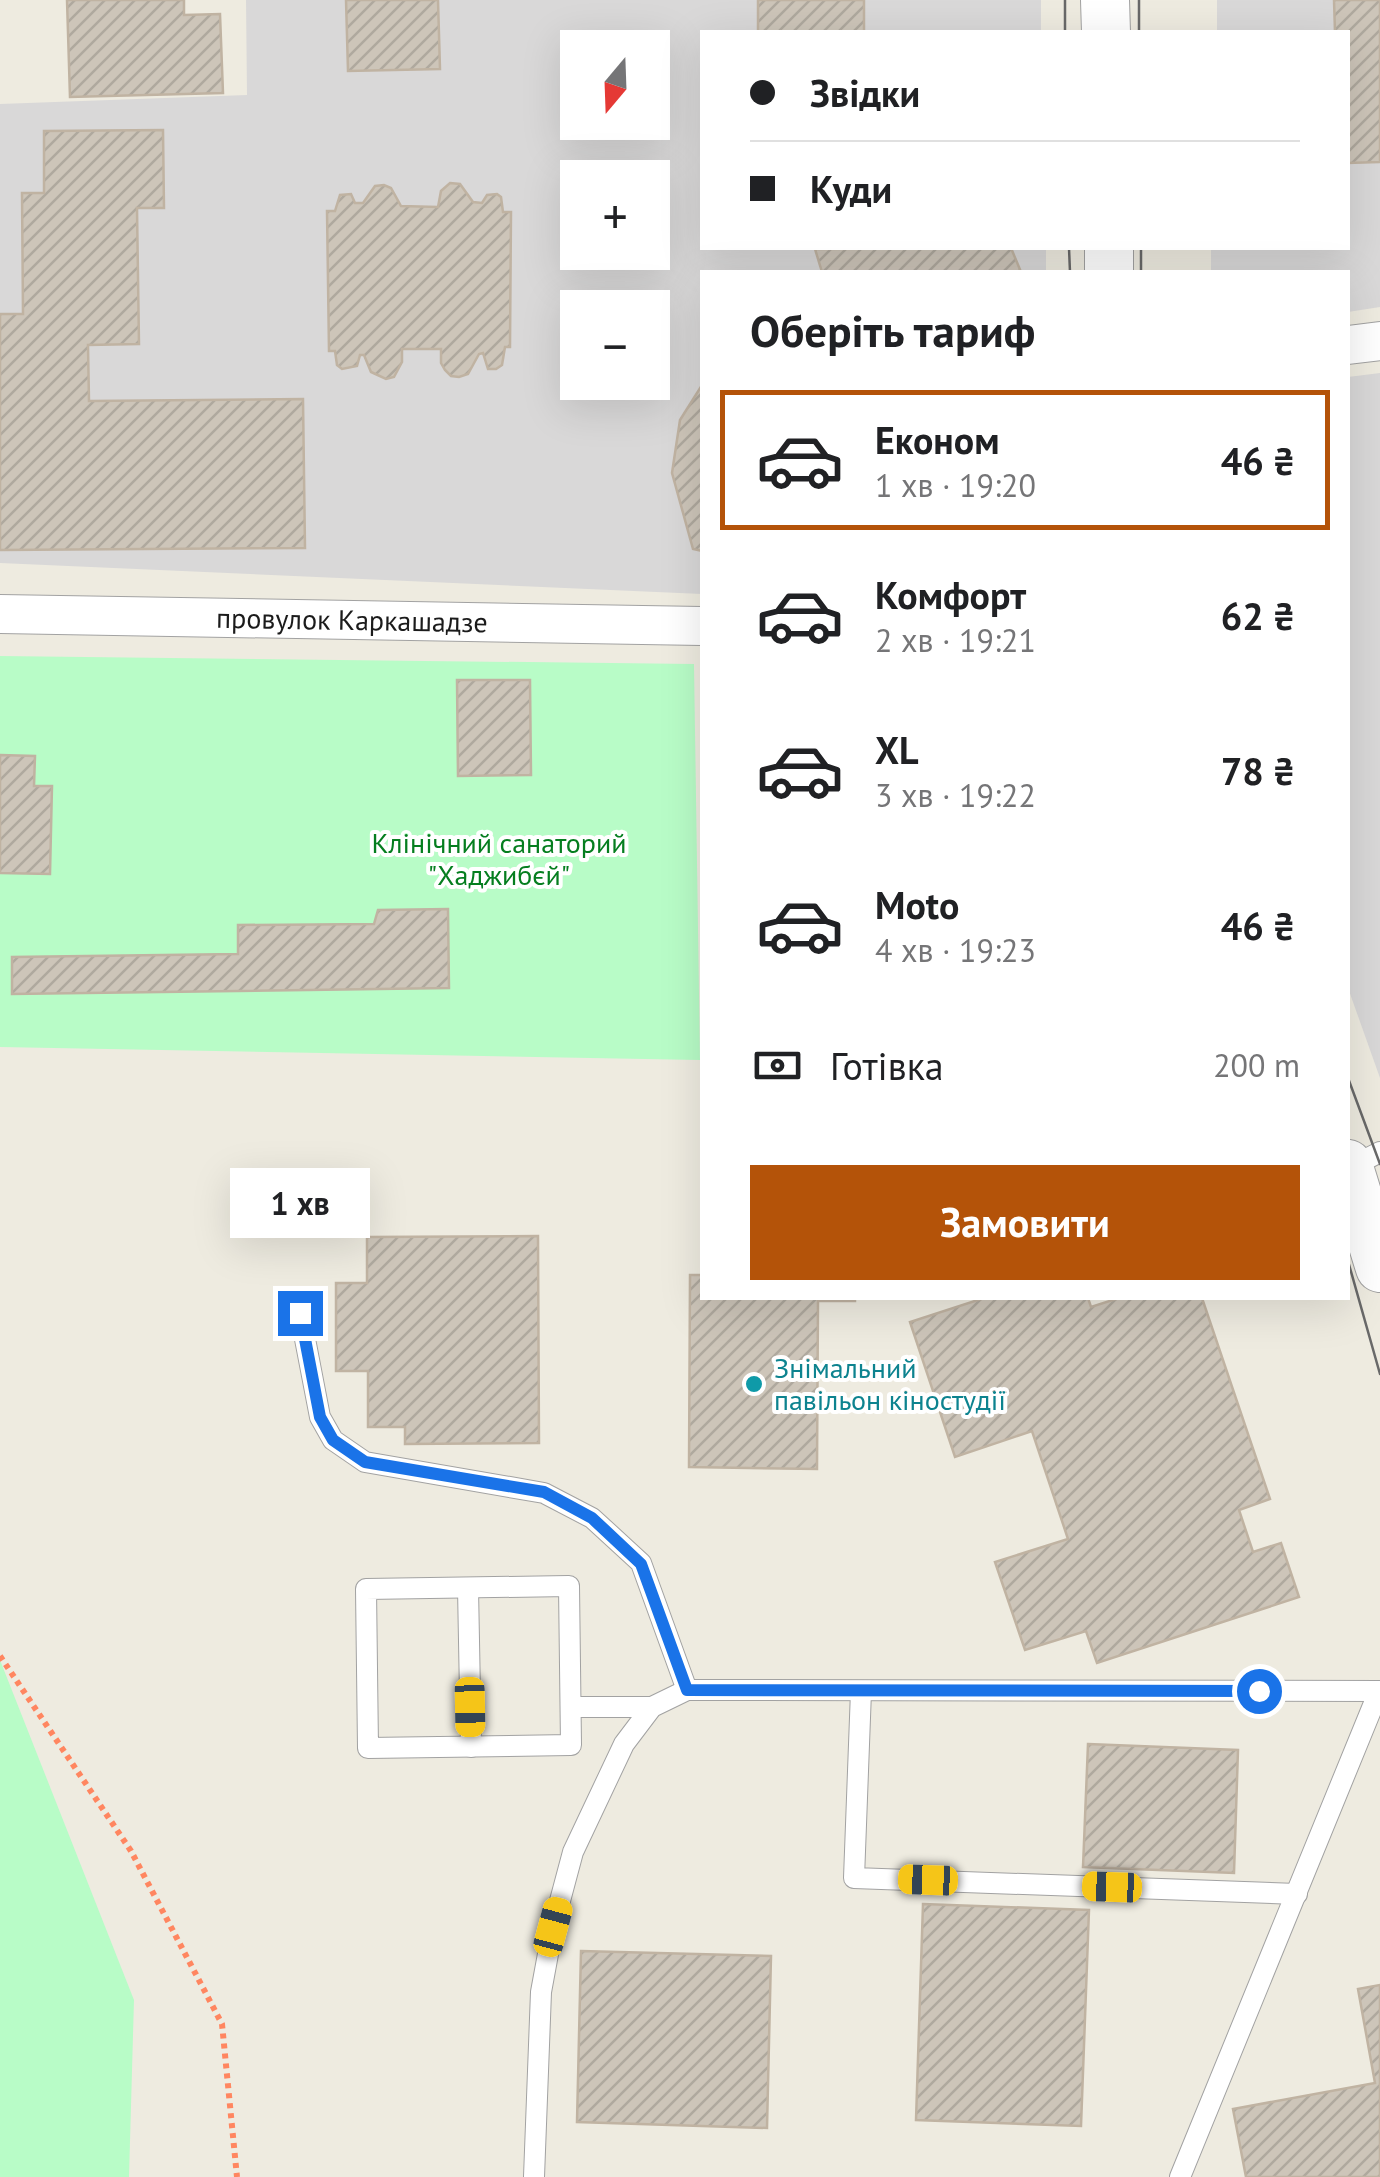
<!DOCTYPE html>
<html lang="uk">
<meta charset="utf-8">
<style>
:root{--surface:#fff;--page:#f2f2f2;--text:#202124;--muted:#757577;--line:#e0e0e0;--accent:#b45309}
body{margin:0;font-family:"PT Sans",sans-serif;background:var(--page);color:var(--text);height:100vh;display:flex;flex-direction:column;font-size:38px;white-space:nowrap}
*{box-sizing:border-box;margin:0}
p{font-size:32px;color:var(--muted)}
.icon{flex:none;width:55px;height:55px;fill:none;stroke:currentColor;stroke-width:2;stroke-linecap:round;stroke-linejoin:round}
.map{position:relative;flex:1;overflow:hidden}
.side{position:absolute;left:700px;top:270px;width:650px;height:1030px;display:flex;flex-direction:column;background:var(--surface);border-radius:0px;box-shadow:0 10px 40px #0002}
.side>*{flex:none}
.guide{position:absolute;left:700px;top:30px;width:650px;height:220px;border-radius:0px;box-shadow:0 10px 40px #0002;display:grid;align-content:center;height:220px;padding:0 50px;background:var(--surface)}
.needle{width:65px;rotate:199deg}
.buttons{position:absolute;left:560px;top:30px;display:grid;gap:20px}
.buttons a{display:grid;place-items:center;width:110px;height:110px;border-radius:0px;background:var(--surface);box-shadow:0 10px 40px #0002;font-size:50px}
.end{position:absolute;width:45px;height:45px;margin:-22px;border:12px solid #1a73e8;background:#fff;box-shadow:0 0 0 5px #fff}
.from{border-radius:50%}
.bubble{position:absolute;height:70px;border-radius:0px;background:var(--surface);box-shadow:0 10px 40px #0002;font-size:32px;font-weight:800;line-height:70px;text-align:center}
.car{position:absolute;width:30px;height:60px;margin:-30px -15px;border-radius:12px;box-shadow:0 0 8px 2px #0007;background:linear-gradient(#f5c518 24%,#345 0 40%,#f5c518 0 76%,#345 0 86%,#f5c518 0)}
.guide b{display:flex;align-items:center;gap:35px;height:95px;font-size:38px}
.guide b+b{border-top:2px solid var(--line)}
.guide i{width:25px;height:25px;background:var(--text)}
ul{padding:0;list-style:none}
li{display:flex;align-items:center;gap:30px;height:140px;margin:0 20px 15px;padding:0 30px;border:5px solid transparent;border-radius:0px}
li div{flex:1}
li b{display:block;font-size:38px}
li em{font-style:normal;font-weight:800}
li.active{border-color:var(--accent)}
li>.icon{width:90px;height:90px;stroke-width:1.5}
h2{padding:0 50px;font-size:45px;line-height:120px}
.pay{display:flex;align-items:center;gap:25px;height:110px;padding:0 50px;font-size:38px}
.pay p{margin-inline-start:auto}
.cta{display:flex;gap:20px;margin-top:auto;padding:20px 50px}
.cta a{flex:1;height:115px;border-radius:0px;background:var(--accent);color:#fff;font-size:40px;font-weight:800;line-height:115px;text-align:center}
.map>svg:first-child{display:block}
.residential{fill:#d9d8d8;fill-rule:evenodd}
.park{fill:#b8fcc7}
.building{fill:url(#building-hatch);stroke:#c0b3a2;stroke-width:2.5}
.lines{fill:none;stroke-linecap:round;stroke-linejoin:round}
.service-casing{stroke:#a2a2a2;stroke-width:22}
.minor-casing{stroke:#a2a2a2;stroke-width:40}
.tertiary-casing{stroke:#a2a2a2;stroke-width:50}
.path{stroke:#ff8660;stroke-width:6;stroke-dasharray:5 5;stroke-linecap:butt}
.service{stroke:#fff;stroke-width:20}
.minor{stroke:#fff;stroke-width:38}
.tertiary{stroke:#fff;stroke-width:48}
.tram{stroke:#696969;stroke-width:2.5}
.route{stroke:#1a73e8;stroke-width:12}
.culture-dot{fill:#0f9aa8;stroke:#fff;stroke-width:4}
.labels{text-anchor:middle;stroke-width:8;stroke-linejoin:round;paint-order:stroke}
.street-label{font-size:28px;fill:#1b1b1b;stroke:#fff}
.park-label{font-size:28px;fill:#057e1f;stroke:#fff}
.culture-label{font-size:28px;fill:#0d838f;stroke:#fff;text-anchor:start}
</style>
<div class="map">
<svg width="1380" height="2177" viewBox="0 0 1380 2177">
<defs>
<pattern id="building-hatch" width="6" height="6" patternUnits="userSpaceOnUse" patternTransform="scale(2.5)"><rect width="6" height="6" fill="#cdc5b9"/><path d="M-1 1l2-2M0 6l6-6M5 7l2-2" fill="none" stroke="#afa99e"/></pattern>
</defs>
<rect width="100%" height="100%" fill="#eeebe0"/>
<g class="residential">
<path d="M246,0H1041V32H702V248H1046V272H702V594L0,563V104L247,95ZM578,48H652V122H578ZM578,178H652V252H578ZM578,308H652V382H578Z"/>
<polygon points="1217,0 1380,0 1380,307 1348,312 1348,272 1211,272 1211,248 1348,248 1348,32 1217,32"/>
<polygon points="1380,373 1380,1078 1348,988 1348,377"/>
</g>
<g class="park">
<polygon points="0,656 694,664 700,1060 0,1047"/>
<polygon points="0,1660 134,2000 129,2177 0,2177"/>
</g>
<g class="building">
<polygon points="67,0 184,0 184,15 220,14 223,93 70,97"/>
<polygon points="346,0 438,0 440,69 348,71"/>
<rect x="758" y="0" width="106" height="32"/>
<polygon points="1334,0 1380,0 1380,162 1348,163 1348,32 1335,32"/>
<polygon points="163,130 164,208 137,208 139,344 88,345 89,401 303,399 305,548 0,550 0,314 23,314 22,193 44,193 44,131"/>
<polygon points="450,183 460,184 473,202 482,203 487,195 497,194 501,197 503,212 511,212 510,347 505,347 502,365 496,369 488,369 483,353 479,354 468,374 459,377 451,376 445,370 441,363 441,349 402,349 402,362 394,377 386,379 371,372 364,355 360,355 357,366 342,369 337,365 335,351 329,351 327,211 335,211 340,195 351,194 355,203 363,203 375,186 384,185 391,188 401,206 438,207 441,191"/>
<polygon points="1011,248 1021,272 822,272 815,249"/>
<polygon points="702,385 702,551 693,549 672,473 680,420"/>
<polygon points="457,680 530,680 531,775 458,776"/>
<polygon points="0,755 35,756 34,786 52,786 50,874 0,873"/>
<polygon points="448,909 449,988 12,994 12,957 238,954 238,925 374,924 378,910"/>
<polygon points="538,1236 539,1443 405,1444 405,1427 368,1427 368,1371 336,1371 336,1283 367,1283 367,1237"/>
<polygon points="690,1275 702,1275 702,1298 855,1298 855,1301 818,1301 817,1469 689,1467"/>
<polygon points="984,1298 1088,1298 1091,1307 1119,1298 1202,1298 1270,1499 1239,1510 1253,1552 1281,1543 1299,1597 1097,1663 1086,1631 1025,1650 995,1562 1068,1539 1032,1431 955,1457 910,1322"/>
<polygon points="1088,1744 1238,1750 1234,1873 1083,1867"/>
<polygon points="923,1904 1089,1910 1081,2126 916,2120"/>
<polygon points="581,1951 771,1956 767,2128 577,2122"/>
<polygon points="1380,1985 1380,2177 1246,2177 1233,2109 1375,2083 1358,1989"/>
</g>
<g class="lines">
<defs>
<g id="service">
<polyline points="1349,1168 1380,1152"/>
<polyline points="300,1313 320,1417 333,1440 365,1462 544,1493 592,1518 641,1563 687,1690"/>
<polygon points="569,1586 571,1745 368,1748 366,1589"/>
<polyline points="468,1588 471,1747"/>
<polyline points="861,1691 854,1878 1297,1894"/>
<polyline points="571,1707 652,1707"/>
<polyline points="534,2177 541,1992 553,1927 573,1852 624,1744 652,1707 687,1690 1380,1691"/>
<polyline points="1180,2177 1379,1691"/>
</g>
<g id="minor">
<polyline points="1348,345 1380,341"/>
<path id="s1" d="M0,614L702,626"/>
</g>
<g id="tertiary">
<polyline points="1105,0 1106,32"/>
<polyline points="1109,248 1109,272"/>
<polyline points="1348,1164 1380,1268"/>
</g>
</defs>
<use href="#service" class="service-casing"/>
<use href="#minor" class="minor-casing"/>
<use href="#tertiary" class="tertiary-casing"/>
<polyline class="path" points="0,1656 131,1851 222,2024 237,2177"/>
<use href="#service" class="service"/>
<use href="#minor" class="minor"/>
<use href="#tertiary" class="tertiary"/>
<g class="tram">
<polyline points="1065,0 1065,32"/>
<polyline points="1139,0 1139,32"/>
<polyline points="1069,248 1070,272"/>
<polyline points="1141,248 1141,272"/>
<polyline points="1348,1078 1380,1164"/>
<polyline points="1348,1261 1380,1374"/>
</g>
</g>
<g class="lines">
<polyline class="route" points="300,1313 320,1417 333,1440 365,1462 544,1492 592,1518 641,1564 687,1690 1259,1691"/>
</g>
<circle class="culture-dot" cx="754" cy="1384" r="10"/>
<g class="labels">
<g class="street-label">
<text dy="10" stroke="none"><textPath href="#s1" startOffset="352">провулок Каркашадзе</textPath></text>
</g>
<g class="park-label">
<text x="499" y="853">Клінічний санаторий<tspan x="499" dy="32">"Хаджибєй"</tspan></text>
</g>
<g class="culture-label">
<text x="774" y="1378">Знімальний<tspan x="774" dy="32">павільон кіностудії</tspan></text>
</g>
</g>
</svg>
<div class="buttons">
<a><svg class="needle" viewBox="-14 -14 28 28"><path d="M0-13l5 13h-10z" fill="#e53935"/><path d="M0 13l5-13h-10z" fill="#757577"/></svg></a>
<a>+</a>
<a>−</a>
</div>
<i class="end from" style="left:1259px;top:1691px"></i>
<i class="end" style="left:300px;top:1313px"></i>
<div class="bubble" style="left:230px;top:1168px;width:140px">1 хв</div>
<i class="car" style="left:470px;top:1707px;rotate:179deg"></i>
<i class="car" style="left:928px;top:1880px;rotate:272deg"></i>
<i class="car" style="left:1112px;top:1887px;rotate:272deg"></i>
<i class="car" style="left:553px;top:1927px;rotate:15deg"></i>
<div class="guide">
<b><i class="from"></i>Звідки</b>
<b><i></i>Куди</b>
</div>
<section class="side">
<h2>Оберіть тариф</h2>
<ul>
<li class="active"><svg class="icon" aria-label="car" viewBox="0 0 24 24"><path d="M5 17H2v-5l4-1 3-4h7l3 4 3 1v5h-3M9 17h6M6 11h13"/><circle cx="7" cy="17" r="2"/><circle cx="17" cy="17" r="2"/></svg><div><b>Економ</b><p>1 хв · 19:20</p></div><em>46 ₴</em></li>
<li><svg class="icon" aria-label="car" viewBox="0 0 24 24"><path d="M5 17H2v-5l4-1 3-4h7l3 4 3 1v5h-3M9 17h6M6 11h13"/><circle cx="7" cy="17" r="2"/><circle cx="17" cy="17" r="2"/></svg><div><b>Комфорт</b><p>2 хв · 19:21</p></div><em>62 ₴</em></li>
<li><svg class="icon" aria-label="car" viewBox="0 0 24 24"><path d="M5 17H2v-5l4-1 3-4h7l3 4 3 1v5h-3M9 17h6M6 11h13"/><circle cx="7" cy="17" r="2"/><circle cx="17" cy="17" r="2"/></svg><div><b>XL</b><p>3 хв · 19:22</p></div><em>78 ₴</em></li>
<li><svg class="icon" aria-label="car" viewBox="0 0 24 24"><path d="M5 17H2v-5l4-1 3-4h7l3 4 3 1v5h-3M9 17h6M6 11h13"/><circle cx="7" cy="17" r="2"/><circle cx="17" cy="17" r="2"/></svg><div><b>Moto</b><p>4 хв · 19:23</p></div><em>46 ₴</em></li>
</ul>
<div class="pay"><svg class="icon" aria-label="cash" viewBox="0 0 24 24"><path d="M3 7h18v10H3z"/><circle cx="12" cy="12" r="2"/></svg>Готівка<p>200 m</p></div>
<div class="cta"><a>Замовити</a></div>
</section>
</div>
